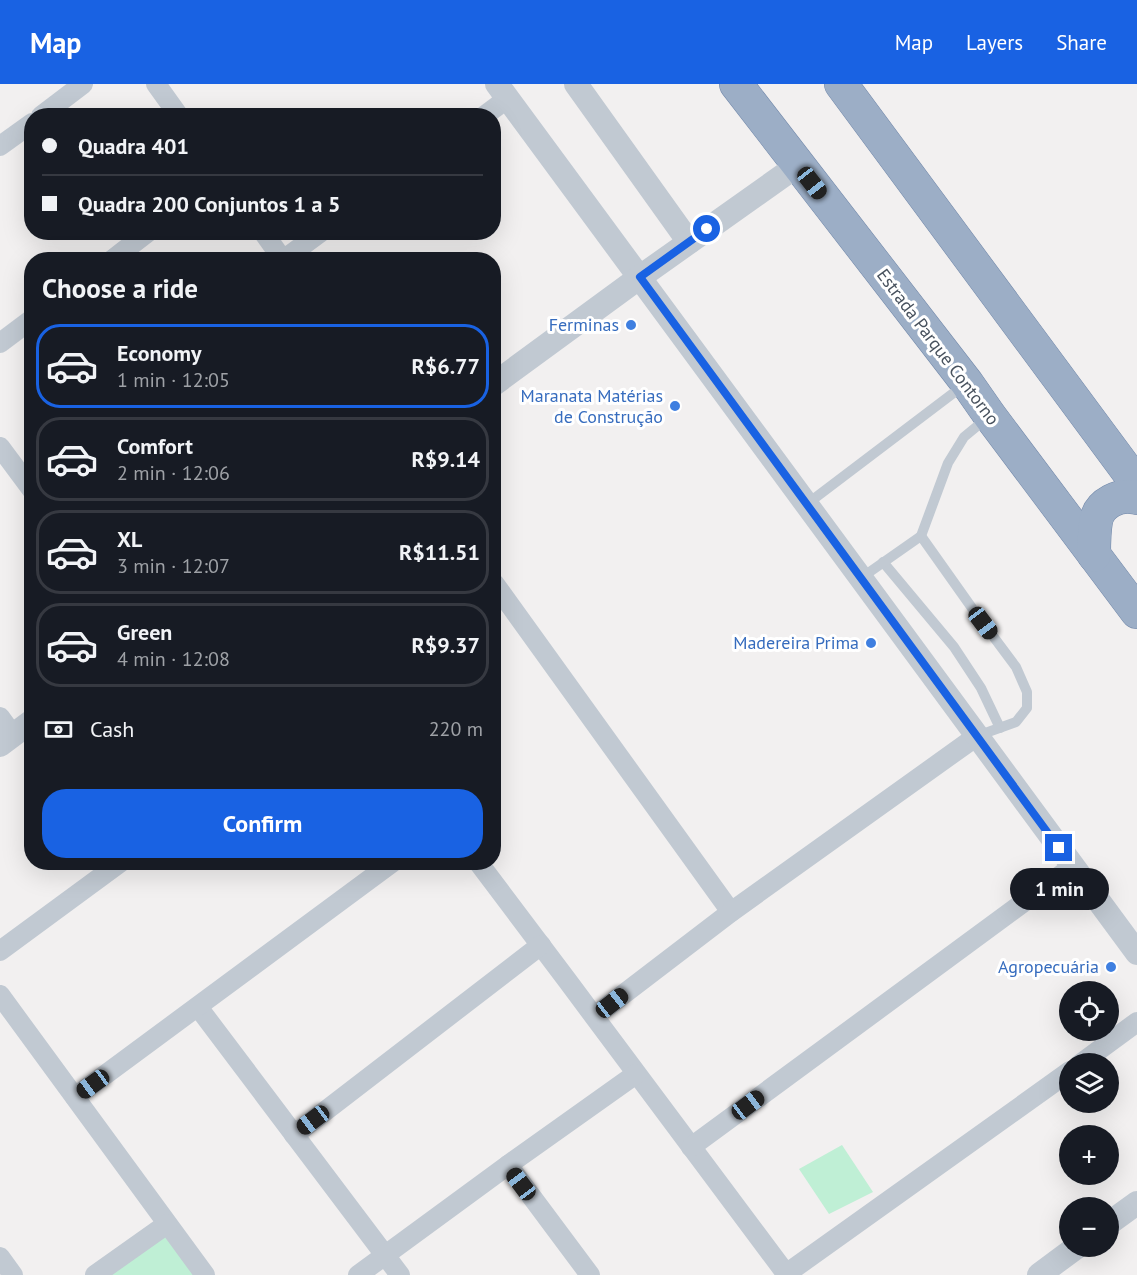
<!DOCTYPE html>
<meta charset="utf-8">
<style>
:root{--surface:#171b24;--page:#20242c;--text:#f1f3f6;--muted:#9ea1a6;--line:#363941;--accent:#1962e3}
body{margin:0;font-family:"PT Sans",sans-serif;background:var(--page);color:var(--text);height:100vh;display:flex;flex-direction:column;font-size:22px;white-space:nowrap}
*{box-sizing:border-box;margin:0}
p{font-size:20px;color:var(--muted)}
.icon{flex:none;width:33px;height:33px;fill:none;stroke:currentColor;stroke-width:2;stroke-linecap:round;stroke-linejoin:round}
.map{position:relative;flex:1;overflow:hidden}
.details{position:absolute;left:24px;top:168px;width:477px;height:618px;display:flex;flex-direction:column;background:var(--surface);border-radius:24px;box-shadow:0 6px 24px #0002}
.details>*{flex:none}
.top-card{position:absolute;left:24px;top:24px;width:477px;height:132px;border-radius:24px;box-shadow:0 6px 24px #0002;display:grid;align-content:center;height:132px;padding:0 18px;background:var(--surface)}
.tools{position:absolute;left:1059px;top:897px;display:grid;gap:12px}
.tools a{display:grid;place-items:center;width:60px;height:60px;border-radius:50%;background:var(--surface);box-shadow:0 6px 24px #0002;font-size:30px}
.end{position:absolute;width:27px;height:27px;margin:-14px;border:8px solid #1962e3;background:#fff;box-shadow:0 0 0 3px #fff}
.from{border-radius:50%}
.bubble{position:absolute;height:42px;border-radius:21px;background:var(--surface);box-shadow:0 6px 24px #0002;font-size:20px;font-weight:800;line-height:42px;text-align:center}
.car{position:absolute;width:18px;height:36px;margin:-18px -9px;border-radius:8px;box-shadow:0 0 4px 2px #0007;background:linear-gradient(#222 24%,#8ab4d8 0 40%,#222 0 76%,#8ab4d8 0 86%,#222 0)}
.top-card b{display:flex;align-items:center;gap:21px;height:57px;font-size:22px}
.top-card b+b{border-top:2px solid var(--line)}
.top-card i{width:15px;height:15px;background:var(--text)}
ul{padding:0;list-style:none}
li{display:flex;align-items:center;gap:18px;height:84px;margin:0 12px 9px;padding:0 6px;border:3px solid var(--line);border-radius:24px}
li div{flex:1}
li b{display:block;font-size:22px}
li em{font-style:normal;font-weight:800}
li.current{border-color:var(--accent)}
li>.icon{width:54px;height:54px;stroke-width:1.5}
h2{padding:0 18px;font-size:27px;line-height:72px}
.pay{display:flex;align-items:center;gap:15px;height:66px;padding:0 18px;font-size:22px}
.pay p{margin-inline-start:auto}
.button{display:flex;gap:12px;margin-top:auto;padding:12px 18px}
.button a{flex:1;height:69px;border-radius:24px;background:var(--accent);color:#fff;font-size:24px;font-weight:800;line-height:69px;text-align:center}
header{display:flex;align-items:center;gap:36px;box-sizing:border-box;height:84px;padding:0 30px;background:var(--accent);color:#fff}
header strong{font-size:28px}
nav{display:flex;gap:33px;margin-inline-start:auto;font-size:21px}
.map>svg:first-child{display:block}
.green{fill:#bfefd5}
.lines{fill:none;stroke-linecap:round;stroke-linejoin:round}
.trunk-casing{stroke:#7389aa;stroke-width:34}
.service{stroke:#c1c9d2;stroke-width:10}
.minor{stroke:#c1c9d2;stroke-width:20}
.tertiary{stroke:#c1c9d2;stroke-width:24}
.trunk{stroke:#9caec6;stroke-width:33}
.route{stroke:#1962e3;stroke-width:8}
.shop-dot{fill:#3f7fe0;stroke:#fff;stroke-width:2}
.labels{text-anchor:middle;stroke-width:6;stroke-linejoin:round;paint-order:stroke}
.shop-label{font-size:18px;fill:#366cbe;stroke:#fff;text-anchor:end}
.street-label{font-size:18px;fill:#48525e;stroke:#fff}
</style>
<header>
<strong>Map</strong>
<nav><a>Map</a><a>Layers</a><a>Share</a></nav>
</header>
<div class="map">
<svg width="1137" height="1191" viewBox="0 0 1137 1191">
<rect width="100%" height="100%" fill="#f2f0f0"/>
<g class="green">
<polygon points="842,1061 873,1108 829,1130 799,1085"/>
<polygon points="164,1151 194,1191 109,1191"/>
</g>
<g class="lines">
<defs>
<g id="trunk">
<polyline points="736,0 967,299 990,332 1137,528"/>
<polyline points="841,0 1137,400"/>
<path d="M1094,471C1094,460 1094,448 1096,437C1099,419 1120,409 1137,414"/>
</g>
</defs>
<use href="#trunk" class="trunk-casing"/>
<g class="service">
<polyline points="807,420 964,301"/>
<polyline points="921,452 948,379 964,353 987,334"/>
<polyline points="883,478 954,563 981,604 1000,644"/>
<polyline points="861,494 921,452 972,524 1016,583 1027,608 1027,624 1016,638 977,652"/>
</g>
<g class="minor">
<polyline points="156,0 179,32"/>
<polyline points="41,32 83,0"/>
<polyline points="484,32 508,14"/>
<polyline points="0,62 32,39"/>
<polyline points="263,148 283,176"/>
<polyline points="112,176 148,148"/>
<polyline points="283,176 321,148"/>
<polyline points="0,259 32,235"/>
<polyline points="0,363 32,406"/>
<polyline points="494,499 731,828"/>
<polyline points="0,633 13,651"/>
<path d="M478,778C582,915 684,1054 787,1191"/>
<polyline points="0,867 121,778"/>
<polyline points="0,911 205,1191"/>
<polyline points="198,923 400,1191"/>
<polyline points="595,932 731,828 977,652"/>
<polyline points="1080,980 1137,938"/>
<polyline points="75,1013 393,778"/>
<polyline points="294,1051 541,861"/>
<polyline points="691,1063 1073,782"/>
<polyline points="508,1081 590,1191"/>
<polyline points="0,1173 13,1191"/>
<polyline points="786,1190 1070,987"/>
<polyline points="95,1191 167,1140"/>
<polyline points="358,1191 508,1081 636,990"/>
</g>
<g class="tertiary">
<polyline points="497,0 1137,869"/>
<polyline points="576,0 689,158"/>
<polyline points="494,300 640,193 798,81"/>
<polyline points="0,661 32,637"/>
<polyline points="1108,1140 1137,1119"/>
<polyline points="1039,1191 1078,1162"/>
</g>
<use href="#trunk" class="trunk"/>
</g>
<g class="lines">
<polyline class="route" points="707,145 640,193 1059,764"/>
</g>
<g class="shop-dot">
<circle cx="631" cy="241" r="6"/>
<circle cx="675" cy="322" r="6"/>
<circle cx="871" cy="559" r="6"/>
<circle cx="1111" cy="883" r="6"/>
</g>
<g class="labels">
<g class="shop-label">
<text x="619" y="247">Ferminas</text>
<text x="663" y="318">Maranata Matérias<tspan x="663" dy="21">de Construção</tspan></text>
<text x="859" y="565">Madereira Prima</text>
<text x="1099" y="889">Agropecuária</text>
</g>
<g class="street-label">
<text transform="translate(938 263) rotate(53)" y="6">Estrada Parque Contorno</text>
</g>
</g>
</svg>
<div class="tools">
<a><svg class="icon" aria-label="locate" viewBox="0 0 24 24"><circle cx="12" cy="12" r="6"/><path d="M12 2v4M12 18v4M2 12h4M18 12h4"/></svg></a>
<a><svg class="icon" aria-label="layers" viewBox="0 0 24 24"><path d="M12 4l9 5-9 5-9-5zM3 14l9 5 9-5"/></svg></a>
<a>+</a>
<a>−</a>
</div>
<i class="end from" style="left:707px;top:145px"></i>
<i class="end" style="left:1059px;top:764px"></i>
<div class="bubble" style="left:1010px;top:784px;width:99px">1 min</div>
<i class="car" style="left:812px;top:99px;rotate:142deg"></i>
<i class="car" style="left:983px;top:539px;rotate:143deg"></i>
<i class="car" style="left:612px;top:919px;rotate:52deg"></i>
<i class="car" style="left:93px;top:1000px;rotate:234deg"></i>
<i class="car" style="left:748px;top:1021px;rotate:53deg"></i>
<i class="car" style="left:313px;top:1036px;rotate:233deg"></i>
<i class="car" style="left:521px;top:1100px;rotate:323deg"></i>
<div class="top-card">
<b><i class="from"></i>Quadra 401</b>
<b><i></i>Quadra 200 Conjuntos 1 a 5</b>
</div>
<section class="details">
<h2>Choose a ride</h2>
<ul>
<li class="current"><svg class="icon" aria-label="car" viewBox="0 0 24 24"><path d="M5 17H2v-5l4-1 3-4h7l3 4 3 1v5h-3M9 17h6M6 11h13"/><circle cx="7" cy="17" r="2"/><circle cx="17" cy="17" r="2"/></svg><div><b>Economy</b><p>1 min · 12:05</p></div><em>R$6.77</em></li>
<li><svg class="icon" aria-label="car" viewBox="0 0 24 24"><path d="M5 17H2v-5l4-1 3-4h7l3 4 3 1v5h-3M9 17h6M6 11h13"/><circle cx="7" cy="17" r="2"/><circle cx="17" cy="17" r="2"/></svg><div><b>Comfort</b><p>2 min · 12:06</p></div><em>R$9.14</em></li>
<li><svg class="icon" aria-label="car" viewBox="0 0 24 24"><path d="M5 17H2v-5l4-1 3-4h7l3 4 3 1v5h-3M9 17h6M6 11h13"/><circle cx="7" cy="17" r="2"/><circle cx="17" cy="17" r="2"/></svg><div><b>XL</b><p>3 min · 12:07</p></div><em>R$11.51</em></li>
<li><svg class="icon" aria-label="car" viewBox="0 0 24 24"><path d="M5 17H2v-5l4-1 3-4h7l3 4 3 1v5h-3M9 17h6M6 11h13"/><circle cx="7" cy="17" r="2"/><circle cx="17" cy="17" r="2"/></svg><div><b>Green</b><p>4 min · 12:08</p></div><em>R$9.37</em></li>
</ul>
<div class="pay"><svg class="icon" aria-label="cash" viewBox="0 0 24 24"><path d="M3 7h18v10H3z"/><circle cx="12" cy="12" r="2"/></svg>Cash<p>220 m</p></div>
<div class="button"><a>Confirm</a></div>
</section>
</div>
